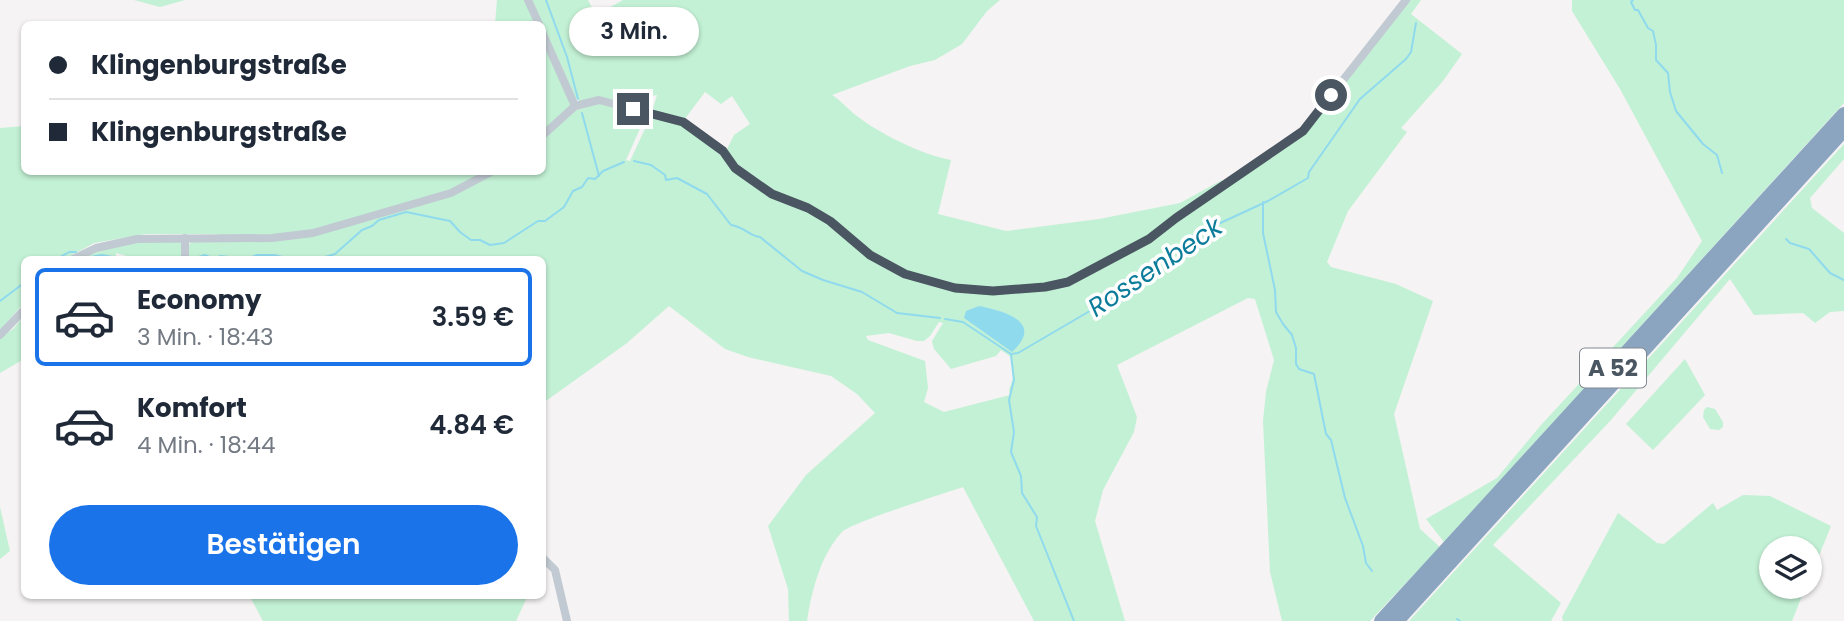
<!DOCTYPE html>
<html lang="de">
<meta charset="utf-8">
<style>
:root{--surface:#fff;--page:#f6f6f7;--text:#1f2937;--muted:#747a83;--line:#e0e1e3;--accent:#1a73e8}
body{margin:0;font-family:Poppins,sans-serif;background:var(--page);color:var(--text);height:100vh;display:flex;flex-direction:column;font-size:26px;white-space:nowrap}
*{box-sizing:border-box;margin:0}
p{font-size:23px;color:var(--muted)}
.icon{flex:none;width:38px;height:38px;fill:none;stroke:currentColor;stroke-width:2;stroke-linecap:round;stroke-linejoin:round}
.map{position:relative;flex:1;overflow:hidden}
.details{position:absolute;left:21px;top:256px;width:525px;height:343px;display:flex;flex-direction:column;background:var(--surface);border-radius:10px;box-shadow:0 2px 5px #0004}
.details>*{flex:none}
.hud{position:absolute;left:21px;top:21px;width:525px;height:154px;border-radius:10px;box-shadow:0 2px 5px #0004;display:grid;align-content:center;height:154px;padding:0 28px;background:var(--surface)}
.controls{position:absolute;left:1759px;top:536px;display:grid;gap:14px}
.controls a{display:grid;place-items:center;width:63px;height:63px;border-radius:50%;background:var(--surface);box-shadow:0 2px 5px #0004;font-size:35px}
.end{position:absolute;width:32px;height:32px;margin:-16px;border:9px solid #4a5661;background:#fff;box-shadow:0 0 0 4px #fff}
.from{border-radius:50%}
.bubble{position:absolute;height:49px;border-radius:24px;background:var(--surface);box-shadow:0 2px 5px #0004;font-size:23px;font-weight:600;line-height:49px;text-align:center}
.hud b{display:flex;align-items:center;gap:24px;height:66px;font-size:26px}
.hud b+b{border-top:2px solid var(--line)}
.hud i{width:18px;height:18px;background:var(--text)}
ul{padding:12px 0 0;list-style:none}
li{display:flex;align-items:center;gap:21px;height:98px;margin:0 14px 10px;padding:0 14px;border:4px solid transparent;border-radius:10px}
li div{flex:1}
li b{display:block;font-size:26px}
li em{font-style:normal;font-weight:600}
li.on{border-color:var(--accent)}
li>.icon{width:63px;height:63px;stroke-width:1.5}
.action{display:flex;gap:14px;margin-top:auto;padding:14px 28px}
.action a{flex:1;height:80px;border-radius:42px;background:var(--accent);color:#fff;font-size:28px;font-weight:600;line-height:80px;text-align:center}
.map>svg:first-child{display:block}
.green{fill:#c3f1d5;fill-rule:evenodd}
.water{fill:#90daee}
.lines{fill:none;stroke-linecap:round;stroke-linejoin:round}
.stream{stroke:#90daee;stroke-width:2}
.street{stroke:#c1cad2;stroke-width:8}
.highway{stroke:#8ba5c1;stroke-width:14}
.route{stroke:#4a5661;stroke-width:9}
.labels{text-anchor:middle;stroke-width:7;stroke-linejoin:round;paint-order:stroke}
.shield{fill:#fff;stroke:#808990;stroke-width:2}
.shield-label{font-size:23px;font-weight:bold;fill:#4a5661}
.water-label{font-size:26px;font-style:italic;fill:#0c7c9b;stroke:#fff}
</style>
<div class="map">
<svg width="1844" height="621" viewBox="0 0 1844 621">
<rect width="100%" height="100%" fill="#f5f3f3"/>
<g class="green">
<polygon points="134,0 185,0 160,7"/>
<polygon points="497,0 525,0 535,24 495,24"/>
<path d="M532,0H588L596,15L623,0H1000L987,11L962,44L935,60L910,66L832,95C840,100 846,107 853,113C876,132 922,155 951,160L938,214L1006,231L1099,219L1180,203L1222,180L1223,183L1174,216L1148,237L1100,261L1103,265L1151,242L1177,221L1304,134L1409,0H1421L1411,14L1462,54L1443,81L1401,128L1407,132L1348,211L1327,262L1331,267L1396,284L1433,301L1394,414L1420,529L1440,547L1370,621H1282L1270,572L1263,421L1266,392L1274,360L1255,299L1248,298L1117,365L1137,417L1134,432L1103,490L1095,521L1125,621H1034L963,487C945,493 850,523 842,532C820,556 812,590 807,621H789L788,589L768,526L806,475L875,413L857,394L831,376L748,357L725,349L669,306L627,343L543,403L542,259H189L188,246L193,240H215L218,234H146L94,243L65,259H24V303L0,330V128L24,126V172H542L543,41L573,111L600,103L646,115L626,160L630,161L650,118C660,120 673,121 682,125C704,133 716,151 731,167C749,187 782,202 807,210L809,205C777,193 745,179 726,151L734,135L750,124L732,96L721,104L705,92L684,120L656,113L653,108L657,95L652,96L648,106L644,109L601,97L582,102L576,99ZM443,193L445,198L408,209L402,205ZM939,322L943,323L932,341L934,349L951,369L996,356L1001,350L1011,357L1013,378L1009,390L1010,395L944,412L924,402L928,388L925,361L868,340L866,336L889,333L917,341H924L930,336Z"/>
<polygon points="1572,0 1844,0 1844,103 1444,542 1426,519 1497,478 1541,425 1677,278 1702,241 1620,89 1572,11"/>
<polygon points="1844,144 1844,159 1810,198 1812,208 1844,233 1844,311 1830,312 1815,323 1803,313 1754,315 1730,279 1611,420 1493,545 1561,603 1551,621 1409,621"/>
<polygon points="146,240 177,240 183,245 181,258 138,259 116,253 116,259 79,259 97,250"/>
<polygon points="24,316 24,359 0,373 0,338 13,329"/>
<polygon points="1685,359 1705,395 1653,450 1626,424"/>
<polygon points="1707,407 1715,409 1723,422 1723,427 1719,430 1710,429 1703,417 1704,410"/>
<polygon points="1743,495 1770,496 1831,526 1810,578 1810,548 1771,548 1771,586 1806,586 1792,621 1563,621 1562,617 1618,513 1657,543 1664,544 1713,503 1717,510"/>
<polygon points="0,507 10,551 0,559"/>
<polygon points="249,595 528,595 516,621 263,621"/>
</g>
<path class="water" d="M979,306C1004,311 1045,322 1012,352L964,318L966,311Z"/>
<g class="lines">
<g class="stream">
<polyline points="546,0 567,57 578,99"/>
<polyline points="1633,0 1631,2 1635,10 1638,10 1648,28 1653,31 1656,45 1656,60 1668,73 1670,92 1676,111 1703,144 1717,155 1722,173"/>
<polyline points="582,113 599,176"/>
<path d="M634,161L651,165L665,175L666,180L677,178L707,194L731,225C745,227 749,236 760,237L802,271L823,280L862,292L897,313L940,318"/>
<polyline points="1263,202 1263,233 1275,290 1276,312 1283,324 1292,335 1296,348 1296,364 1299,369 1314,374 1326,434 1331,440 1345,498 1363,546 1366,563 1372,571"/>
<polyline points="1786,239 1790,243 1809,249 1830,273 1844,280"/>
<polyline points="91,257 102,255 122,259"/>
<polyline points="57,259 69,252 76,252"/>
<polyline points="192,259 205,255 214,259"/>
<polyline points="216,259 220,256 247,259 257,255 274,255 291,259"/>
<polyline points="311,259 312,259"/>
<polyline points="318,259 335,254 362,230 372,226 379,220 406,212 450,221 460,232 471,240 480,240 490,245 504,243 538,221 545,221 564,207 573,191 582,187 588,178 595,179 603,171 624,162"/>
<polyline points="0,301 24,283"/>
<polyline points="945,319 963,322 1011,354 1018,353 1124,291 1190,237 1268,201 1308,178 1309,172 1360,99 1406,59 1411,52 1416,23"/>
<polyline points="1011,355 1014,380 1009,400 1014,432 1011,452 1021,476 1022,493 1037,517 1036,526 1074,621"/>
<polyline points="1457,619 1460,621"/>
</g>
<g class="street">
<polyline points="528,0 539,24"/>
<polyline points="542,32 575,106"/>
<polyline points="542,136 575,106 599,100 683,122 723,151 735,168 772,194 808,208 830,221 870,255 905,274 955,288 993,291 1045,287 1068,282 1149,239 1176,218 1303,131 1406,0"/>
<polyline points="73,259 96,248 137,239 272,238 313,233 451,193 491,172"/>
<polyline points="185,259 185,238"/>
<polyline points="0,335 24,310"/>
<polyline points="542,557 555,570 567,621"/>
</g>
<g class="highway">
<polyline points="1381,621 1844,114"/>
<polyline points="1397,621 1844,130"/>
</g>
</g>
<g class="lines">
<polyline class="route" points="633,109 683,122 723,151 735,168 772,194 808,208 830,221 870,255 905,274 955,288 993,291 1045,287 1068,282 1149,239 1176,218 1303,131 1331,95"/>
</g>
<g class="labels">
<rect class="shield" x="1580" y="348.5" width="66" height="39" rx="5"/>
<g class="shield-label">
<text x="1613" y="376">A 52</text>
</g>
<g class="water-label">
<text transform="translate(1155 267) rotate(-34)" y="9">Rossenbeck</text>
</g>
</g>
</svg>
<div class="controls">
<a><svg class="icon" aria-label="layers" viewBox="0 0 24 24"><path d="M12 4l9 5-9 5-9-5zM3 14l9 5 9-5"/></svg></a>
</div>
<i class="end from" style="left:1331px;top:95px"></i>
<i class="end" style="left:633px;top:109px"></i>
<div class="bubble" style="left:569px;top:7px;width:130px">3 Min.</div>
<div class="hud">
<b><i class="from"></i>Klingenburgstraße</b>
<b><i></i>Klingenburgstraße</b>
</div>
<section class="details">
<ul>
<li class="on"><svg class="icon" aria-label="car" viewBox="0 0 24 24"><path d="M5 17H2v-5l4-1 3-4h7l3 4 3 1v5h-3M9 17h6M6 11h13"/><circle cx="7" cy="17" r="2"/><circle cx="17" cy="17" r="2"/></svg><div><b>Economy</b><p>3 Min. · 18:43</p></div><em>3.59 €</em></li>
<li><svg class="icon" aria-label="car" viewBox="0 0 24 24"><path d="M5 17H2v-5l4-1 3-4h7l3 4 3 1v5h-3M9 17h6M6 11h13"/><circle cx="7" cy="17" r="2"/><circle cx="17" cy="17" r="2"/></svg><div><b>Komfort</b><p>4 Min. · 18:44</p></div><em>4.84 €</em></li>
</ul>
<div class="action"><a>Bestätigen</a></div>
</section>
</div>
